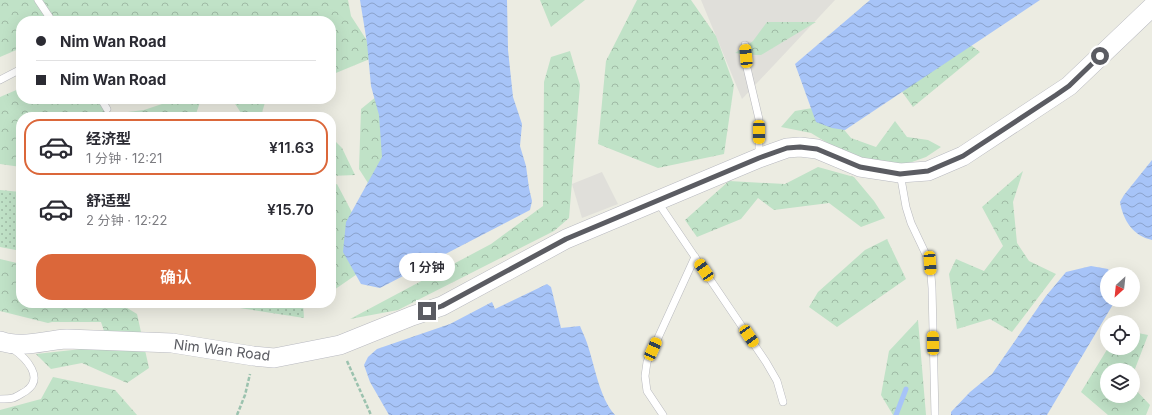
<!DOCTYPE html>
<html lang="zh">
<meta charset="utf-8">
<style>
:root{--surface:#fff;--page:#f2f2f3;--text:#2b2b33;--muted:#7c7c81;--line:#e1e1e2;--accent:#db673a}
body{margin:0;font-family:Inter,"Noto Sans SC",sans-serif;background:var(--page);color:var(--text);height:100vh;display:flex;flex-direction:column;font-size:15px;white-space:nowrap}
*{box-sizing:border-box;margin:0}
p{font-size:13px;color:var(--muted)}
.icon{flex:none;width:22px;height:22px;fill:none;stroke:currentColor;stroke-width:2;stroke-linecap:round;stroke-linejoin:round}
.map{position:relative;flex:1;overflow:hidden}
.panel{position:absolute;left:16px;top:112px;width:320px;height:196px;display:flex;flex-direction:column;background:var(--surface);border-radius:16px;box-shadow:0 4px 16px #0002}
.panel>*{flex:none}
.guide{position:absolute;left:16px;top:16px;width:320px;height:88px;border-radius:16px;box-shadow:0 4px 16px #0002;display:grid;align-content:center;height:88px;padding:0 20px;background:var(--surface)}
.needle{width:26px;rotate:207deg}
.fabs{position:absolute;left:1100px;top:267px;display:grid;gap:8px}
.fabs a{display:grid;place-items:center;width:40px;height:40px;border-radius:50%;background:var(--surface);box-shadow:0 4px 16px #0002;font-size:20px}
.end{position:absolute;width:18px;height:18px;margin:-9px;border:5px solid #5b5c62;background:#fff;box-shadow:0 0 0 2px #fff}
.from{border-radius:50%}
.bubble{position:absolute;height:28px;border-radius:14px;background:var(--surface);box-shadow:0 4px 16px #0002;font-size:13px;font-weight:600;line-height:28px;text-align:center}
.car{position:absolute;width:12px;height:24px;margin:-12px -6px;border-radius:5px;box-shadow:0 0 3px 1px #0007;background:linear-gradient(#f5c518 24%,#345 0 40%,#f5c518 0 76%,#345 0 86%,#f5c518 0)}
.guide b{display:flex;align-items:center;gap:14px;height:38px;font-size:15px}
.guide b+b{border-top:1px solid var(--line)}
.guide i{width:10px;height:10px;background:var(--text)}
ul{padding:7px 0 0;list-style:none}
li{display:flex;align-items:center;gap:12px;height:56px;margin:0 8px 6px;padding:0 12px;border:2px solid transparent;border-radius:16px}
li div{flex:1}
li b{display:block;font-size:15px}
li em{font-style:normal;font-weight:600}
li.on{border-color:var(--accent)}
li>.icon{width:36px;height:36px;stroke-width:1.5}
.primary-button{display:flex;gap:8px;margin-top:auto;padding:8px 20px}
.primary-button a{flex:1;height:46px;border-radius:16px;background:var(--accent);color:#fff;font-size:16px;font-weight:600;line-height:46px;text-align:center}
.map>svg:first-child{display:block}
.industrial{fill:#e0dfda}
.grass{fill:url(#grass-dots)}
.forest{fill:url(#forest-crowns)}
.water{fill:url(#water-waves)}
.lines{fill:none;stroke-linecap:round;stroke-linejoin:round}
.stream{stroke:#a7c4f8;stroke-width:5}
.lane-casing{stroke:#b8b9be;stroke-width:8}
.secondary-casing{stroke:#b8b9c0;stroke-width:20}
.path{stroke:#9bc2ae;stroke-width:2.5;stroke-dasharray:4 2;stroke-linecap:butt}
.lane{stroke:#fff;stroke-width:7}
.secondary{stroke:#fff;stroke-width:19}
.route{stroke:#5b5c62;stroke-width:5}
.labels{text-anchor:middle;stroke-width:3;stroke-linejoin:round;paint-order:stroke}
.street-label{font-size:14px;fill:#5b5c62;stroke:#fff}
</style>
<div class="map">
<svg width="1152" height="415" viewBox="0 0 1152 415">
<defs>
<pattern id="grass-dots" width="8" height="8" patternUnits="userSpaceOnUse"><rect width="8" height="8" fill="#c0e2c7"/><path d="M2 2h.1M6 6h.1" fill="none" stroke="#9fbaa5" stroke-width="1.8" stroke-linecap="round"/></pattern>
<pattern id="forest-crowns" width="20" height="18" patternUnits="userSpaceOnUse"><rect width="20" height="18" fill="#c0e2c7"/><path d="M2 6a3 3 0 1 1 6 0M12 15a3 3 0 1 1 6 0" fill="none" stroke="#9fbaa5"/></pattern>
<pattern id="water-waves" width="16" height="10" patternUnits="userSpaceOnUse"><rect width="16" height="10" fill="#a7c4f8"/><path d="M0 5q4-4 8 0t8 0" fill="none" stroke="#8ba2cc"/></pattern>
</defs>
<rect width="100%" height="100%" fill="#ecece2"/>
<g class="industrial">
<polygon points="701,0 835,0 742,99"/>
<polygon points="602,172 618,204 582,218 572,184"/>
</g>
<g class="grass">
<polygon points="0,190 21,192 21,251 0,247"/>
<polygon points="207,303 303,303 304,318"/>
</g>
<g class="forest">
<polygon points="0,0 348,0 351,16 377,56 331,75 331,21 21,21 21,48 0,57"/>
<polygon points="540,0 585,0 551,27"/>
<polygon points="637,0 691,0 716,36 734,85 724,154 658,168 598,144 606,61"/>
<polygon points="767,22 816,22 761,55 756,55 735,53 753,41"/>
<polygon points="968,43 980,52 913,107 900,89"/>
<polygon points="570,51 580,85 569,218 554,231 398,310 350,319 491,244 543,206 544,82 551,57"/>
<polygon points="21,88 21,99 106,99 111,114 144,110 168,102 201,99 195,117 21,117 21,167 0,164 0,97"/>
<polygon points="382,92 400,145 375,194 359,169 361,109"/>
<polygon points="232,99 266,99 261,116 241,113"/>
<polygon points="824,106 851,138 876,147 895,121 907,137 928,140 941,147 926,157 879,174 811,133 781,127 795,111"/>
<polygon points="331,137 342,148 355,175 331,176"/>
<polygon points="818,167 854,177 874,201 885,218 861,227 829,203 774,210 758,198 741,219 697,237 685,220 729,181 785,184"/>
<polygon points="1023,171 1013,202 1017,243 1029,261 1056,274 1012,332 990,319 957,329 949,274 956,259 984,271 1003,246 982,207"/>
<polygon points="337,184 357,222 363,270 331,292 331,264 334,260 331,258 331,186"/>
<polygon points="887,239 906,279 837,327 809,307 818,292 865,250"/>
<polygon points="0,259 21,264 21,303 119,303 137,314 149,368 127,383 82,363 51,369 36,354 109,346 101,322 52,322 48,323 0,311"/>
<polygon points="918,320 926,415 893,415 881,395 889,351"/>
<polygon points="1133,332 1148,335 1133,374 1133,370 1107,370 1107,396 1133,396 1133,387 1150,405 1146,415 1108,415 1081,392 1108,348 1133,348"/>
<polygon points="53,377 115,390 137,415 0,415 0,410 41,399"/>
</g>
<g class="water">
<polygon points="360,0 507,0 508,50 513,97 522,124 520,146 526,166 529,188 532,201 530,210 380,288 361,284 343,252 346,222 382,157 379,115 371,86 367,43"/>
<polygon points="870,0 1040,0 845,130 832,128 816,122 795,64"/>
<path d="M1152,160V240C1133,236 1123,220 1120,202L1124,195Z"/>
<polygon points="1091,266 1108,269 1111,274 1107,274 1107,300 1115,301 1047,415 951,415 951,412 970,392 992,374 1046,296 1066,272"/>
<path d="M547,284L551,287L561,328L580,326C582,331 585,337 587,343C595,366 599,397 615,415H389L370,382L364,365L368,357L377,349L450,324L492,302L495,309Z"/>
</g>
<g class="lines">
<polyline class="stream" points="896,415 906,389"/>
<defs>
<g id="lane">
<polyline points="38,0 52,21"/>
<polyline points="745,45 747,68 759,119 759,156"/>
<polyline points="0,80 21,69"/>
<polyline points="101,99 107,109"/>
<polyline points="900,173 906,207 911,223 930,263 932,288 935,415"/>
<polyline points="657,201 766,362 777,381 783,402"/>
<path d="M0,399C4,399 9,399 13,398C17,397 22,393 26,391C45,378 26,358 13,349"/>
<polyline points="663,415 647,391 645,376 647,362 695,257"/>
</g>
<path id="secondary" d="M0,341C22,349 45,340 67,339L172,343L253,356L274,358L340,345L412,316L442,306L566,239L759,158L787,148L800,147L817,149L860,167L900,173L928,171L963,156L1069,86L1152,7"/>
</defs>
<use href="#lane" class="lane-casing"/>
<use href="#secondary" class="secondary-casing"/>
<g class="path">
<polyline points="347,361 371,415"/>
<polyline points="237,415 245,395 250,374"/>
</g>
<use href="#lane" class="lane"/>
<use href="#secondary" class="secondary"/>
</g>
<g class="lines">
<polyline class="route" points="427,311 442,306 566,239 759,158 787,148 800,147 817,149 860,167 900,174 928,171 963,156 1056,95 1069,86 1100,56"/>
</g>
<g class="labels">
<g class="street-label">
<text transform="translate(222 350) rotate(7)" y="5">Nim Wan Road</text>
</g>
</g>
</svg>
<div class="fabs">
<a><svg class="needle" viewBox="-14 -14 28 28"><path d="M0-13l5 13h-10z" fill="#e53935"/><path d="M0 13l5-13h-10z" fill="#7c7c81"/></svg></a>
<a><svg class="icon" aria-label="locate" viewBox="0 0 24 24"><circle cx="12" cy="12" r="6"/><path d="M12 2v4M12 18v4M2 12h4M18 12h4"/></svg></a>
<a><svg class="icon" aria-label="layers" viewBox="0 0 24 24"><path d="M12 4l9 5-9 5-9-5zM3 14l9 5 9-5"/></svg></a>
</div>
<i class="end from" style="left:1100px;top:56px"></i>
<i class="end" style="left:427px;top:311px"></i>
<div class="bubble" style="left:399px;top:253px;width:56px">1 分钟</div>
<i class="car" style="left:746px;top:56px;rotate:355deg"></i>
<i class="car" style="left:759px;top:132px;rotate:180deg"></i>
<i class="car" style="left:930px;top:263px;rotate:176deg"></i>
<i class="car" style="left:704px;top:270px;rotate:326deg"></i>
<i class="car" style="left:749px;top:336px;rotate:146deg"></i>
<i class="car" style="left:933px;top:343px;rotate:359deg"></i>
<i class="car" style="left:653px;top:349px;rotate:24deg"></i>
<div class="guide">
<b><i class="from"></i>Nim Wan Road</b>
<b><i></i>Nim Wan Road</b>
</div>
<section class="panel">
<ul>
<li class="on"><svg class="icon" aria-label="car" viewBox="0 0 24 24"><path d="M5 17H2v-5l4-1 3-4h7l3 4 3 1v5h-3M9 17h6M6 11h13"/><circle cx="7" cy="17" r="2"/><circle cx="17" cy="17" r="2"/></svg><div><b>经济型</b><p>1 分钟 · 12:21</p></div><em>¥11.63</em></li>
<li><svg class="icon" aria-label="car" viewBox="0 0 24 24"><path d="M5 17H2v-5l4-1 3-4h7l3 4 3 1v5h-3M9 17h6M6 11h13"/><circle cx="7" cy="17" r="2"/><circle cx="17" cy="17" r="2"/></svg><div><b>舒适型</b><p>2 分钟 · 12:22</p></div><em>¥15.70</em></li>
</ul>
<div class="primary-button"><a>确认</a></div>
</section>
</div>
